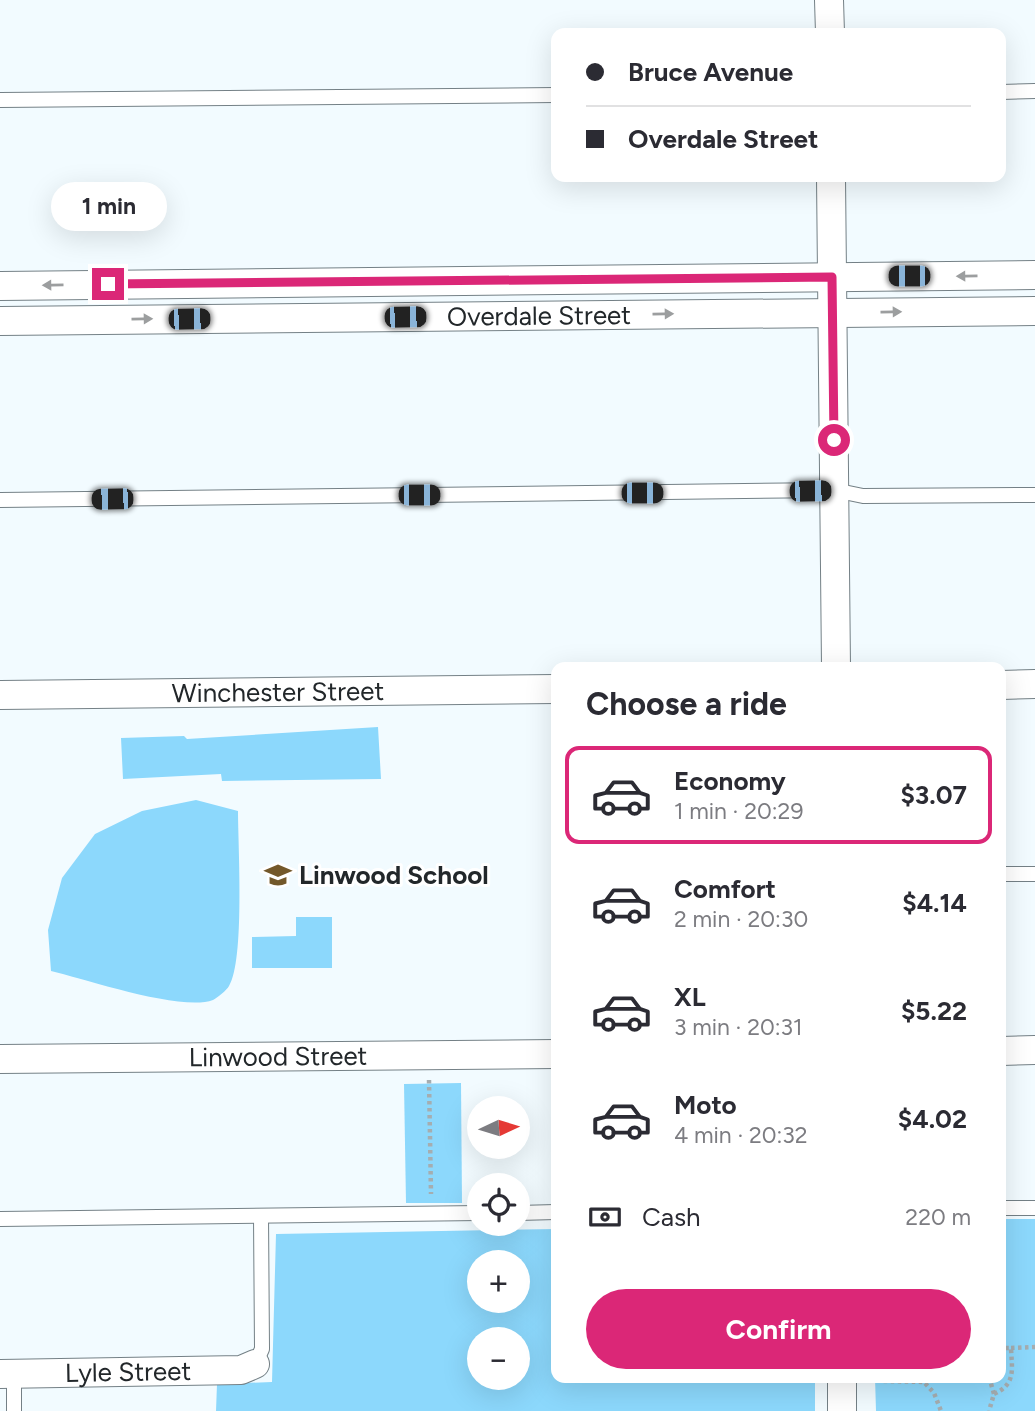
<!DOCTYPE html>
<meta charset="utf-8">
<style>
:root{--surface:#fff;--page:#f7f7f7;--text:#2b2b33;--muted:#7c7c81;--line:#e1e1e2;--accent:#db2777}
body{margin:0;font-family:Figtree,sans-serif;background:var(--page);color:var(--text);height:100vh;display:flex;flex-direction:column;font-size:26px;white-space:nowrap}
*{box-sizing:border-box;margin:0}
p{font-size:23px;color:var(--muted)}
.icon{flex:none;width:38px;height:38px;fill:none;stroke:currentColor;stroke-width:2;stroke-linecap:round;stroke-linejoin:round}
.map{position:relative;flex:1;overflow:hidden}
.side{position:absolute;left:551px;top:662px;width:455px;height:721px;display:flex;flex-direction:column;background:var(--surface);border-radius:14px;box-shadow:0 7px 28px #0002}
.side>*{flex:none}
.banner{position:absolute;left:551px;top:28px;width:455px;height:154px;border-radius:14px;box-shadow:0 7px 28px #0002;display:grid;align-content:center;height:154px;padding:0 35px;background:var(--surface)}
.needle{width:46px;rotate:86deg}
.buttons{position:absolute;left:467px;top:1096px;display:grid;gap:14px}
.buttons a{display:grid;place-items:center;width:63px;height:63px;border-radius:50%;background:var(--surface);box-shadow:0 7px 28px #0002;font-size:35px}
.end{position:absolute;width:32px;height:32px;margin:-16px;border:9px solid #db2777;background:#fff;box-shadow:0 0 0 4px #fff}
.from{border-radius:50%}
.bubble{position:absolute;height:49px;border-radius:24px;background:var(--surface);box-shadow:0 7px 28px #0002;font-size:23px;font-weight:700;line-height:49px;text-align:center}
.car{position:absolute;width:21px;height:42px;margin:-21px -10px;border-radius:9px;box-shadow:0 0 5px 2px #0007;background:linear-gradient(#222 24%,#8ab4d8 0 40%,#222 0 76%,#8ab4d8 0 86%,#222 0)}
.banner b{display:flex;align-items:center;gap:24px;height:66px;font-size:26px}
.banner b+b{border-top:2px solid var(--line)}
.banner i{width:18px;height:18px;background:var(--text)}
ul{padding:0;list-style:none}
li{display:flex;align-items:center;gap:21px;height:98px;margin:0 14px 10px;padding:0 21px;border:4px solid transparent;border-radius:14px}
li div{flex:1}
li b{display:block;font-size:26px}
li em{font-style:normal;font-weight:700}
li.current{border-color:var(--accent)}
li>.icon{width:63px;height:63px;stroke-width:1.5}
h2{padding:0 35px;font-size:32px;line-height:84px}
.pay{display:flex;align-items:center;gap:18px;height:77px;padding:0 35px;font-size:26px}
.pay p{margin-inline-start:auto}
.cta{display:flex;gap:14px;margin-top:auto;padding:14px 35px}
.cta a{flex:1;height:80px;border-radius:42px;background:var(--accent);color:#fff;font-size:28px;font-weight:700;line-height:80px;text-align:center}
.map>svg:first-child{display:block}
.green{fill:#8cd8fc;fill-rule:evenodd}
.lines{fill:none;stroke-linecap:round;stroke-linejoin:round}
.lane-casing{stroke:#748086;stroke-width:16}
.street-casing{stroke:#748086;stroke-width:30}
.path{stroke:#a5adb0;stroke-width:4.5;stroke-dasharray:3.5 3.5;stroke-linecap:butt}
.lane{stroke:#fff;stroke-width:14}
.street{stroke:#fff;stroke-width:28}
.oneway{fill:#9c9e9f}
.route{stroke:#db2777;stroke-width:9}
.labels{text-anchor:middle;stroke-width:6;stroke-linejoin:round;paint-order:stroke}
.street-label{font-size:26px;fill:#22272a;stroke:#fff}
.poi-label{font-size:26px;font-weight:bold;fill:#22272a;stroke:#fff;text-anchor:start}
</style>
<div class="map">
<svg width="1035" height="1411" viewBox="0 0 1035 1411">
<rect width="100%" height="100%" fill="#f2fbff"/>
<g class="green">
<polygon points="378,727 381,779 222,781 221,774 123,779 121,738 184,736 187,739"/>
<path d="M196,800L238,811C238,846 245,960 229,986C227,990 217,998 213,1000C182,1012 85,979 51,971L48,930L62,878L95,834L142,811Z"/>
<polygon points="296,917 332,917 332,968 252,968 252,937 296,936"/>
<polygon points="461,1083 462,1203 406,1203 404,1084"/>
<polygon points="1001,1219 1035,1219 1035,1411 876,1411 875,1377 1001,1377"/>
<path d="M556,1229V1377H815V1411H216L217,1384L272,1382L276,1234ZM480,1262H518V1300H480ZM480,1339H518V1377H480Z"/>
</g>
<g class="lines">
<defs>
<g id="lane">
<polyline points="1001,92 1035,91"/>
<polyline points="0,100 556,95"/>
<polyline points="0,500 834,490 863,496 1035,495"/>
<polyline points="1001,874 1035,874"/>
<polyline points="1001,1208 1035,1208"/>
<polyline points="518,1213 556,1212"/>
<polyline points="0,1219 480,1213"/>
<polyline points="255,1364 262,1349 261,1216"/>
<polyline points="14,1374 14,1411"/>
</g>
<g id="street">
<polyline points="829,0 830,33"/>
<polyline points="831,177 836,667"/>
<polyline points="0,286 1035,275"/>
<path id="s1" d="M0,321L1035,311"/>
<polyline points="1001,685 1035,684"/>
<path id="s2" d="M0,695L556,689"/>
<polyline points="1001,1051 1035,1050"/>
<path id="s3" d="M0,1059L556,1054"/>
<path id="s4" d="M0,1374L241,1370L255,1364"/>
<polyline points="842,1377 842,1411"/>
</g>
</defs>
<use href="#lane" class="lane-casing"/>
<use href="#street" class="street-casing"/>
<g class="path">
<polyline points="429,1080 431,1194"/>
<polyline points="1011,1348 1035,1347"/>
<polyline points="878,1377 884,1381 924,1382 934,1393 941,1411"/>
<polyline points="989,1377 994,1394 989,1411"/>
<path d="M994,1394C1016,1384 1012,1370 1011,1348H1001"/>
</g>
<use href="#lane" class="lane"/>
<use href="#street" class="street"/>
</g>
<defs><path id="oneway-solid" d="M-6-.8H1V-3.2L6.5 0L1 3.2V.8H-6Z" transform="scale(1.75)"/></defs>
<g class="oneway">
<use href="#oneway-solid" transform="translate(967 276) rotate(179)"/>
<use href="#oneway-solid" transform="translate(53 285) rotate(179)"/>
<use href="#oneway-solid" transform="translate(891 312) rotate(-1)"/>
<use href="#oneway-solid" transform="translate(663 314) rotate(-1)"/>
<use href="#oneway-solid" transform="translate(142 319) rotate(-1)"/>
</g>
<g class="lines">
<polyline class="route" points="108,284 832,277 834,440"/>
</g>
<defs>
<symbol id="school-bare" viewBox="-9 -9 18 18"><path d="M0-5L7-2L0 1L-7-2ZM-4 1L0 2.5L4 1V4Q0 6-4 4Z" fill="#73582a" stroke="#fff" stroke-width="2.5" paint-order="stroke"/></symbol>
</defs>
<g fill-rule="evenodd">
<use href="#school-bare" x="259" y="856" width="38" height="38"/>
</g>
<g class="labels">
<g class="street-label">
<text dy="9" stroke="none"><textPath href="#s1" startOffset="539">Overdale Street</textPath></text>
<text dy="9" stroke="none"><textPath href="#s2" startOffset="278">Winchester Street</textPath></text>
<text dy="9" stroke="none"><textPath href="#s3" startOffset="278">Linwood Street</textPath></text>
<text dy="9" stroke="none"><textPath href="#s4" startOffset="128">Lyle Street</textPath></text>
</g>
<g class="poi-label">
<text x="299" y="884">Linwood School</text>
</g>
</g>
</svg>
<div class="buttons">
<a><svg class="needle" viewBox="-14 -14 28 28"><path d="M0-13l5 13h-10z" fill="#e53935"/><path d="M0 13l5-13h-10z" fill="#7c7c81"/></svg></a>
<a><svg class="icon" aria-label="locate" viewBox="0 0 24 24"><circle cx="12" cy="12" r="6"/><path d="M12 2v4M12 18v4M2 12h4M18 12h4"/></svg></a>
<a>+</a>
<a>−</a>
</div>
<i class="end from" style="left:834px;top:440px"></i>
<i class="end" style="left:108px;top:284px"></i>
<div class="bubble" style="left:51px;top:182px;width:116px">1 min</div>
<i class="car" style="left:909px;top:276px;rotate:270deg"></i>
<i class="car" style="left:405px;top:317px;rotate:89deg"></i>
<i class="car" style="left:189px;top:319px;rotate:89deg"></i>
<i class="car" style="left:810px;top:491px;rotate:89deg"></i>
<i class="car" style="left:642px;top:493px;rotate:90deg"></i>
<i class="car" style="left:419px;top:495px;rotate:90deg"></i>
<i class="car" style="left:112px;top:499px;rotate:269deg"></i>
<div class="banner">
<b><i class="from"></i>Bruce Avenue</b>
<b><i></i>Overdale Street</b>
</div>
<section class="side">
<h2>Choose a ride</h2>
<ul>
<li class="current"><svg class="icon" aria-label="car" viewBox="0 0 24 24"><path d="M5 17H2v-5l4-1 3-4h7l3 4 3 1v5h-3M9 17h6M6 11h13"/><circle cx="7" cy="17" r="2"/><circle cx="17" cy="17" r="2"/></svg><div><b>Economy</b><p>1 min · 20:29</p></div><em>$3.07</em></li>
<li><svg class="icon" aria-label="car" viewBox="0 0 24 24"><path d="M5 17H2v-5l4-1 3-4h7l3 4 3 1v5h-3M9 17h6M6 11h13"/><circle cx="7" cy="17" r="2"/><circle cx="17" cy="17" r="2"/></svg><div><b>Comfort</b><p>2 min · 20:30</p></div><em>$4.14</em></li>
<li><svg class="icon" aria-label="car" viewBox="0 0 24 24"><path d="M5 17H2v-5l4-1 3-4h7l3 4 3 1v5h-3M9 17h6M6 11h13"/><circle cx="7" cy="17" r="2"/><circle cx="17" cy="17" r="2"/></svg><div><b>XL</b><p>3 min · 20:31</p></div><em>$5.22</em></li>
<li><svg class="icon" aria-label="car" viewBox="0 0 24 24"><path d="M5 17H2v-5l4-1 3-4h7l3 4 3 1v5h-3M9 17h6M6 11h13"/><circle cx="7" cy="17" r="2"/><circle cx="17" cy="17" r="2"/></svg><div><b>Moto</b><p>4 min · 20:32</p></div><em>$4.02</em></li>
</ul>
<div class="pay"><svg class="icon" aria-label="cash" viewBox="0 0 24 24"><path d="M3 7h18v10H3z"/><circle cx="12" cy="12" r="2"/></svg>Cash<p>220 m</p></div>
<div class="cta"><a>Confirm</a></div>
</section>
</div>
